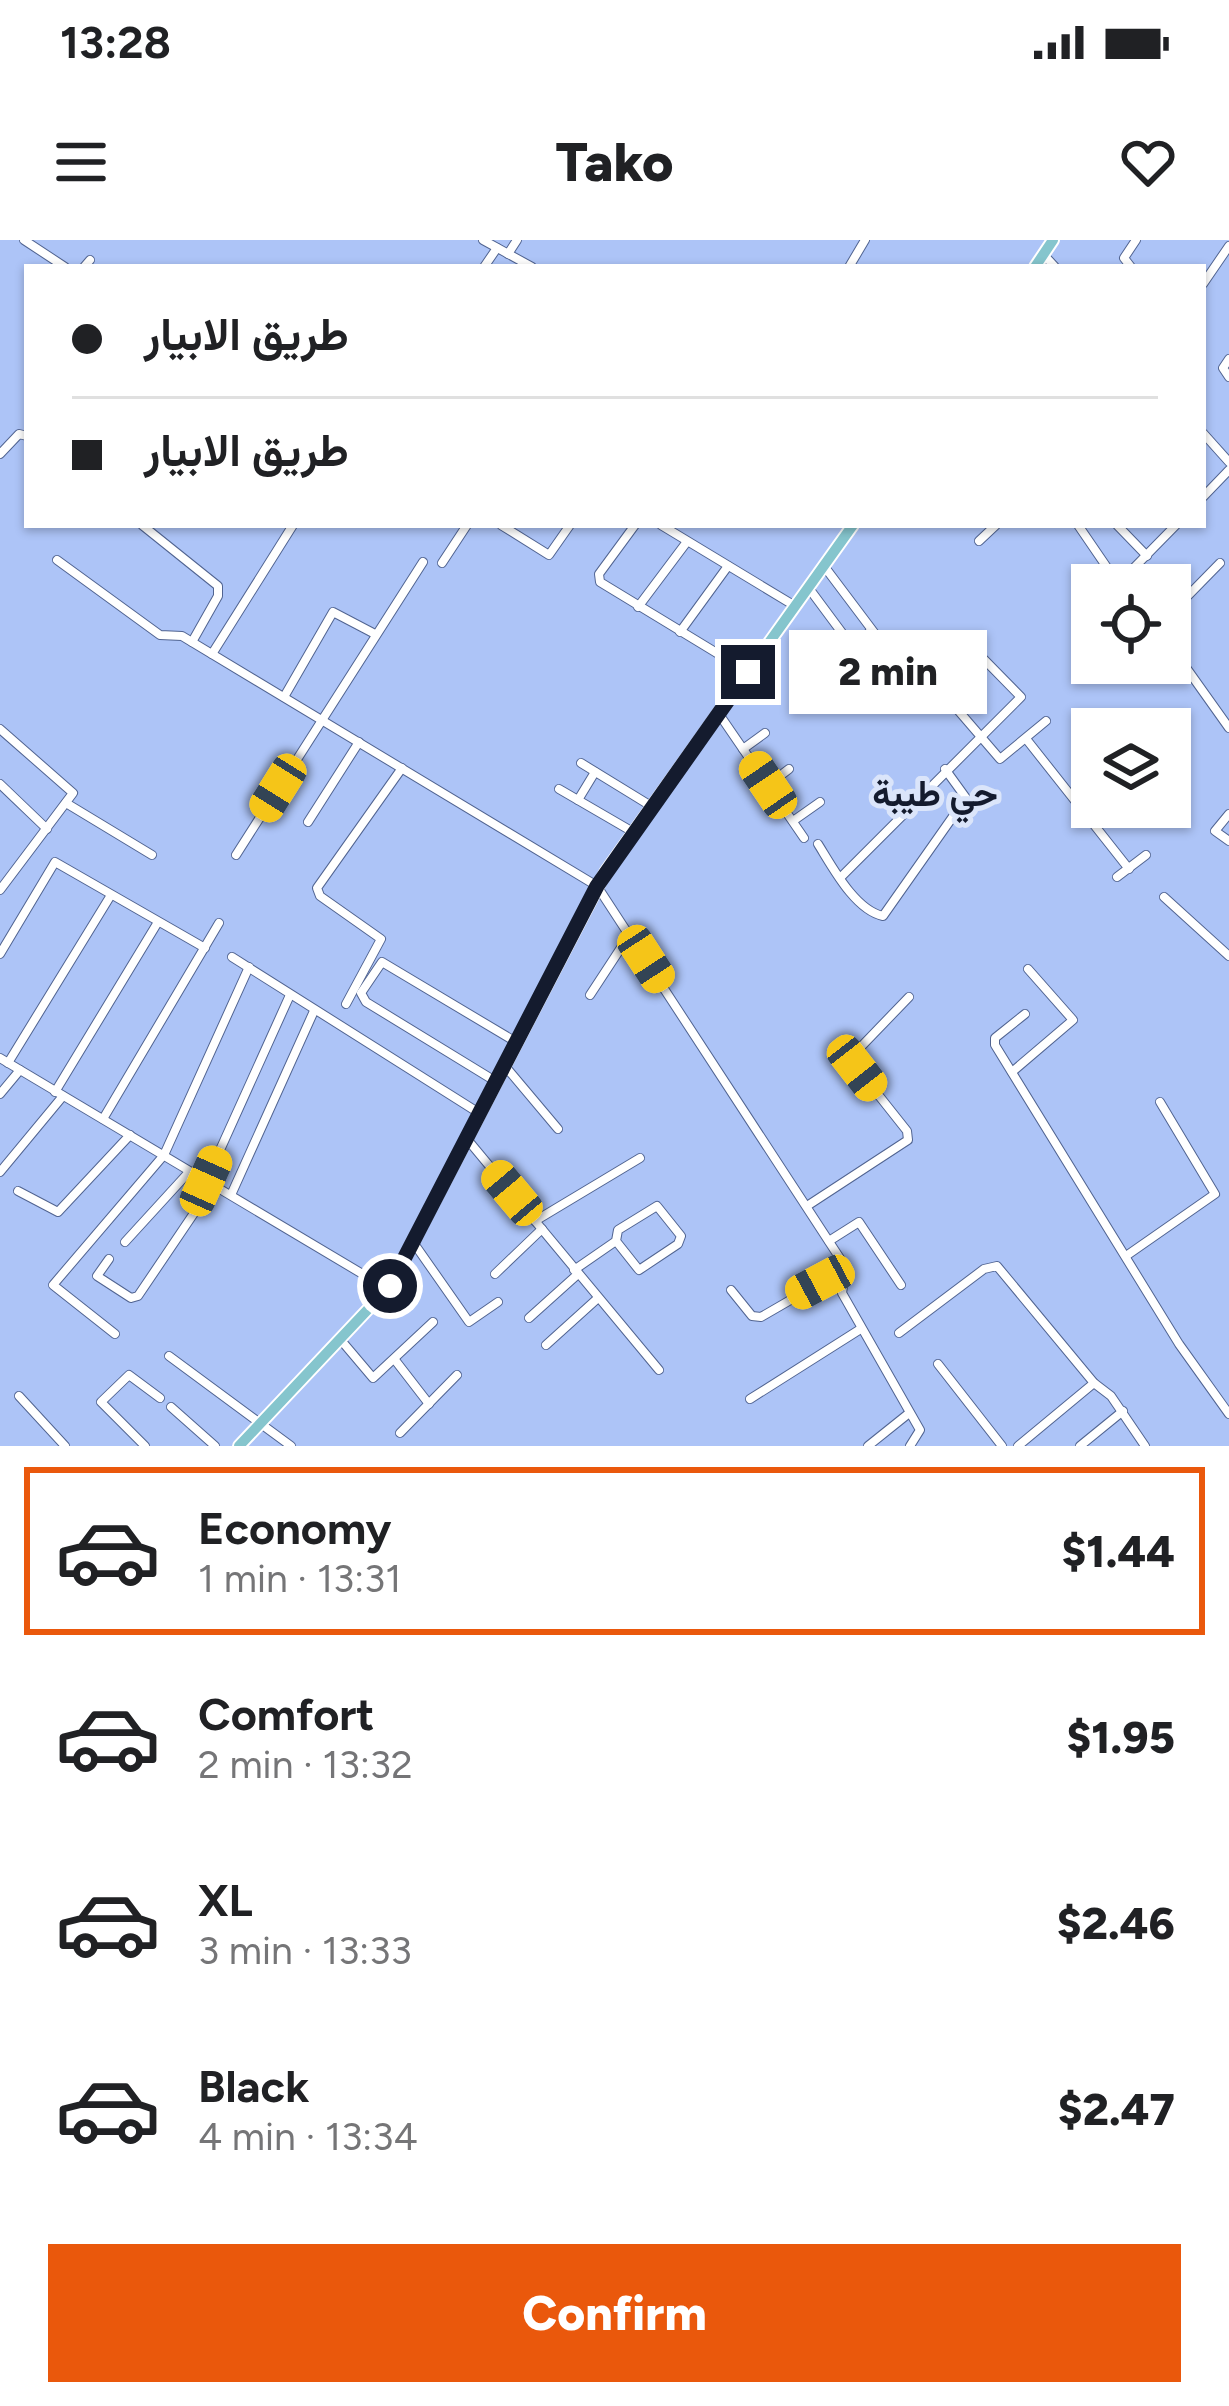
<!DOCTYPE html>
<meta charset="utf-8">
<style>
:root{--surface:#fff;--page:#f6f6f6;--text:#202124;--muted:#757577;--line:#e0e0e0;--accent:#ea580c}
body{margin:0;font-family:Figtree,Vazirmatn,sans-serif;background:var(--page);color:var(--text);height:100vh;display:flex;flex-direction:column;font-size:45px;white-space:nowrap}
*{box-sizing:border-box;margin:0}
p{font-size:39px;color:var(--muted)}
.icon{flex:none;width:66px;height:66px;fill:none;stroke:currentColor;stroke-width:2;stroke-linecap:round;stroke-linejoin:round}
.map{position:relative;height:1206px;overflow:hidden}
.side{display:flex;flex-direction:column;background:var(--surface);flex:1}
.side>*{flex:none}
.top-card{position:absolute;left:24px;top:24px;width:1182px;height:264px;border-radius:0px;box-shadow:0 3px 9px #0004;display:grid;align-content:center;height:264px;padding:0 48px;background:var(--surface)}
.tools{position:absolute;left:1071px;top:324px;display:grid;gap:24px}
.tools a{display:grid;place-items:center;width:120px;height:120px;border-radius:0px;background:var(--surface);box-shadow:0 3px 9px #0004;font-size:60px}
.end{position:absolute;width:54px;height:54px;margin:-27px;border:15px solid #141b2e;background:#fff;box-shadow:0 0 0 6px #fff}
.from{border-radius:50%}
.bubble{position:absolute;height:84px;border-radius:0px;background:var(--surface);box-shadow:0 3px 9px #0004;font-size:39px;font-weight:800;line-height:84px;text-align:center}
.car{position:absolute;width:36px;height:72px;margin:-36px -18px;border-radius:15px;box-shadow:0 0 9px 3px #0007;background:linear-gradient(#f5c518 24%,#345 0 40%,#f5c518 0 76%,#345 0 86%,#f5c518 0)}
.top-card b{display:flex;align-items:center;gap:42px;height:114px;font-size:45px}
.top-card b+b{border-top:3px solid var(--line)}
.top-card i{width:30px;height:30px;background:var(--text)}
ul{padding:21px 0 0;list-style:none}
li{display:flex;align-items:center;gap:36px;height:168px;margin:0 24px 18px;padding:0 24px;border:6px solid transparent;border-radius:0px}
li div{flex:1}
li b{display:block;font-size:45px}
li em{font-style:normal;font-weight:800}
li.selected{border-color:var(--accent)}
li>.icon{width:108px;height:108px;stroke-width:1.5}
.button{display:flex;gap:24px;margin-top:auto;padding:24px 48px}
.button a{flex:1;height:138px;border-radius:0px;background:var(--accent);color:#fff;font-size:48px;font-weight:800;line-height:138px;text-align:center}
.status{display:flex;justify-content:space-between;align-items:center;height:84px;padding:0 60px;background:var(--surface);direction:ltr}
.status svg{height:33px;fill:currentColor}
header{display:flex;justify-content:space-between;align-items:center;height:156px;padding:0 48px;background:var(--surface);font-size:54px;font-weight:800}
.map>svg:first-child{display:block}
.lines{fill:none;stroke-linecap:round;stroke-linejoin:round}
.minor-casing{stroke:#516491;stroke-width:10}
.major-casing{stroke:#fff;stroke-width:14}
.minor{stroke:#fff;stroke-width:8}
.major{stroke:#85c5cd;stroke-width:10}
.route{stroke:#141b2e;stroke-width:15}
.labels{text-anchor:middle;stroke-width:10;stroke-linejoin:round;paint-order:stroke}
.neighbourhood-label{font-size:36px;font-weight:bold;fill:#141b2e;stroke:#dbe5fa}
</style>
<div class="status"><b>13:28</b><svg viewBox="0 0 49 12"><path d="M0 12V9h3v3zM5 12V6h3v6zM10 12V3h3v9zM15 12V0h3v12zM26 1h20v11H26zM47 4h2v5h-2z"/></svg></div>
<header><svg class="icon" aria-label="menu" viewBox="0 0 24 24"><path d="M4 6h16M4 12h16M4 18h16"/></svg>Tako<svg class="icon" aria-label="heart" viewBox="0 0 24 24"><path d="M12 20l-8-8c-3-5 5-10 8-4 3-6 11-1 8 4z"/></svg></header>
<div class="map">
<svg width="1229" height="1206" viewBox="0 0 1229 1206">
<rect width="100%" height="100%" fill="#adc4f7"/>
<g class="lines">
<defs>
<g id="minor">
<polyline points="24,0 65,27"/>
<polyline points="483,0 532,27"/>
<polyline points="508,14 517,0"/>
<polyline points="1044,15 1055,27"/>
<polyline points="84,27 90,20"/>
<polyline points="484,27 497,8"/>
<polyline points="849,27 865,0"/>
<polyline points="1131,27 1124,18 1136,0"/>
<polyline points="1203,44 1229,6"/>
<polyline points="1229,119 1223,128 1229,137"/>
<polyline points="1203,193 1229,222"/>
<polyline points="0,214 19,194 27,196"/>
<polyline points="1203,257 1229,230"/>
<polyline points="142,285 218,346 218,356 192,402"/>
<polyline points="501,285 549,315 570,285"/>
<polyline points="635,285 599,334 600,342 748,432"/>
<polyline points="661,285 795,366"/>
<polyline points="1078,285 1119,345"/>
<polyline points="1117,285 1147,316"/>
<polyline points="979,301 996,285"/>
<polyline points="57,320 160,395 182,396 597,646 841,1020 845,1034 842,1053 920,1190 910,1206"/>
<polyline points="442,323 467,285"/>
<polyline points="824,326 906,435 919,437 965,400 1021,457 840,638"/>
<polyline points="1118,344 1176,285"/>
<polyline points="808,347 854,409"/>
<polyline points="638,367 686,303"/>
<polyline points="1170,374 1220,323"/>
<polyline points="680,392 728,326"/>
<polyline points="1170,405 1229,488"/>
<polyline points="212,414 293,285"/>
<polyline points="850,415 871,390"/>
<polyline points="900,426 926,433 1000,519 1046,481"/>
<polyline points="284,457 333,372 375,394"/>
<polyline points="719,474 804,598"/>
<polyline points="0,489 73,553 0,650"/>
<polyline points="1027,500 1129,629"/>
<polyline points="743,509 765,493"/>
<polyline points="581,523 651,566"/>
<polyline points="0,544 47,589"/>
<polyline points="768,545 789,529"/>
<polyline points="559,549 633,592"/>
<polyline points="578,560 595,532"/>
<polyline points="66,563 152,615"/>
<polyline points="1229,574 1215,591 1229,601"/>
<polyline points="793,581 820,562"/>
<polyline points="308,582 359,502"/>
<path d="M818,604C833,628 855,670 883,676L966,558L945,529"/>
<polyline points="236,615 423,322"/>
<polyline points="1117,637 1146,615"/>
<polyline points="1164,657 1229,716"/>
<polyline points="0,714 55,622 205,708"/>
<polyline points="232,717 479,873"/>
<polyline points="590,755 630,694"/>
<polyline points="346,764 381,699 320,656 317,648 402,528"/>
<polyline points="1025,774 995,798 995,805 1179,1104 1229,1174"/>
<polyline points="0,818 386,1048"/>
<polyline points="8,823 111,655"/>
<polyline points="505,826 558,889"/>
<polyline points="1012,832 1073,780 1028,729"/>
<polyline points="495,841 366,762 361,753 382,722 516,802"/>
<polyline points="55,852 158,682"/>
<polyline points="0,854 20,830"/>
<polyline points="103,879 219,683"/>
<polyline points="467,899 659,1130"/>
<polyline points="0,932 63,856"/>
<polyline points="206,941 290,755"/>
<polyline points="18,951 58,972 130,895"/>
<polyline points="231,955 314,771"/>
<polyline points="807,966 908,900 907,891 857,828 854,814 909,757"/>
<polyline points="535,981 640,918"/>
<polyline points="829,1001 859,982 901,1045"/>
<polyline points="125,1002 189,932"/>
<polyline points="413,1002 469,1082 498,1062"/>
<polyline points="1126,1016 1215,954 1160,862"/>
<polyline points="109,1019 97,1036 131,1058 138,1056 213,945"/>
<polyline points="574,1030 616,1001 618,990 657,966 681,996 678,1004 639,1030 616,1001"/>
<polyline points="495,1034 542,989"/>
<polyline points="731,1050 752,1076 761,1077 844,1029"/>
<polyline points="529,1078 578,1034"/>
<polyline points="899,1093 984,1029 997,1026 1094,1143 1111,1156 1145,1206"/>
<polyline points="115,1094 53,1045 164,915 249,727"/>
<polyline points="340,1099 373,1138 433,1082"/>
<polyline points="546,1105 598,1058"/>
<polyline points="169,1116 291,1206"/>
<polyline points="395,1120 429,1164"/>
<polyline points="938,1124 1002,1206"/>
<polyline points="19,1156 65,1206"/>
<polyline points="750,1159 859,1090"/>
<polyline points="171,1167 215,1206"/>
<polyline points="400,1193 457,1135"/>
<polyline points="145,1206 101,1162 129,1135 160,1158"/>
<polyline points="868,1206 908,1174"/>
<polyline points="1018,1206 1094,1143"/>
<polyline points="1080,1206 1123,1171"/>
</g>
<g id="major">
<polyline points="1035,27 1053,0"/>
<polyline points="239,1206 390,1046 606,631 853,285"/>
</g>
</defs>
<use href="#minor" class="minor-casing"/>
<use href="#major" class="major-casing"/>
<use href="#minor" class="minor"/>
<use href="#major" class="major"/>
</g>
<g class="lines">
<polyline class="route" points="390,1046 597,646 748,432"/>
</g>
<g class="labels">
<g class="neighbourhood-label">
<text x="935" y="566">حي طيبة</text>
</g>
</g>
</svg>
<div class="tools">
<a><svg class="icon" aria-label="locate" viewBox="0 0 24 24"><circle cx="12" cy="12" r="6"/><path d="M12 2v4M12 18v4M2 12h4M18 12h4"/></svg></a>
<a><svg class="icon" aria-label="layers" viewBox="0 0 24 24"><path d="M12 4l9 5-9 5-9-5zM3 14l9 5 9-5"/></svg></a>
</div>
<i class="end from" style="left:390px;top:1046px"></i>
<i class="end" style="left:748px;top:432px"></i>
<div class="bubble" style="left:789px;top:390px;width:198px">2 min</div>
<i class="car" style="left:768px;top:545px;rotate:326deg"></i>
<i class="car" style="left:278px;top:548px;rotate:212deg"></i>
<i class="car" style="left:646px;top:719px;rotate:147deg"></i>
<i class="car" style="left:857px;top:828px;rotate:142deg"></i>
<i class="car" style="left:206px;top:941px;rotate:24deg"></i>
<i class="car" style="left:512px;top:953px;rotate:320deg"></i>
<i class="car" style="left:820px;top:1042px;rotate:242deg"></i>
<div class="top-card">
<b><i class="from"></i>طريق الابيار</b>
<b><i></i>طريق الابيار</b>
</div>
</div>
<section class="side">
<ul>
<li class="selected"><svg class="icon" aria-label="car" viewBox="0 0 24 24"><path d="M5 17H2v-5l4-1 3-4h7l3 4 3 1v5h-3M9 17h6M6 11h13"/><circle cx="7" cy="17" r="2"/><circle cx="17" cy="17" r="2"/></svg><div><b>Economy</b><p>1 min · 13:31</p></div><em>$1.44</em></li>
<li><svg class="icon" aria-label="car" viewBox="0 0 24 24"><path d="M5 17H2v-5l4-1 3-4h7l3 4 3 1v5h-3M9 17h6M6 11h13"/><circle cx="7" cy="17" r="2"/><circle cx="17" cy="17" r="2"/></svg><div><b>Comfort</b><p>2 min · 13:32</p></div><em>$1.95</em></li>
<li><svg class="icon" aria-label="car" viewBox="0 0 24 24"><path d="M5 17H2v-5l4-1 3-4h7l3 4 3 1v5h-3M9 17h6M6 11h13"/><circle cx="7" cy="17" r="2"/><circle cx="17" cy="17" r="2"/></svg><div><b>XL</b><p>3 min · 13:33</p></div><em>$2.46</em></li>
<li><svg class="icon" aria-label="car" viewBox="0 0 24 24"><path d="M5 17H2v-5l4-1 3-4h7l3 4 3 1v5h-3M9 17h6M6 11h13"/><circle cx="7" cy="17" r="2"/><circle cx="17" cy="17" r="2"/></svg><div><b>Black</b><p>4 min · 13:34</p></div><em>$2.47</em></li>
</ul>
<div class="button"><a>Confirm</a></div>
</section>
